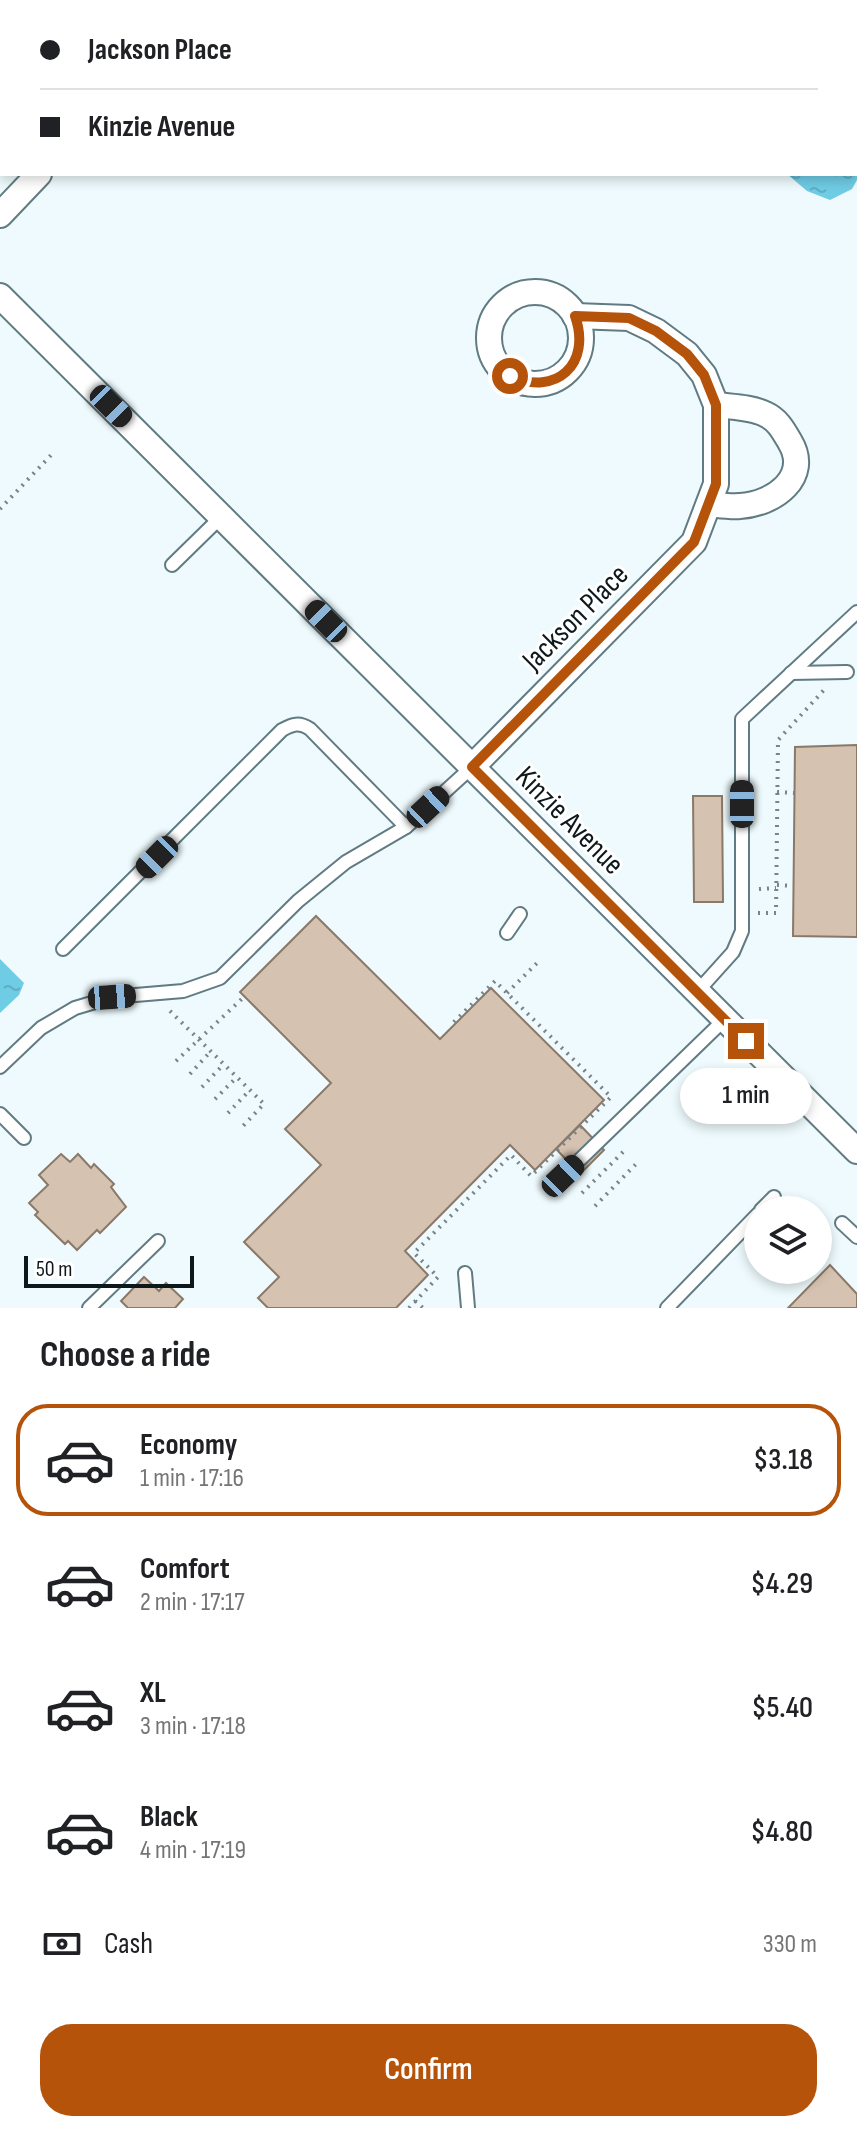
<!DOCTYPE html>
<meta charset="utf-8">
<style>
:root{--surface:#fff;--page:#f6f6f6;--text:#202124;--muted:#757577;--line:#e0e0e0;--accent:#b45309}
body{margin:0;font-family:"Sofia Sans Condensed",sans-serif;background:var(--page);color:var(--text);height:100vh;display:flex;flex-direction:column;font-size:30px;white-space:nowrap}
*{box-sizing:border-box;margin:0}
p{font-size:26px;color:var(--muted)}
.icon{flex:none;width:44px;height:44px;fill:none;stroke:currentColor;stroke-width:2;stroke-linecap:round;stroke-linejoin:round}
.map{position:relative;height:1308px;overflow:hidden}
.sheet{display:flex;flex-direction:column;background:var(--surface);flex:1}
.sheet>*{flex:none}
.hud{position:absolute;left:0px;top:0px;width:858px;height:176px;box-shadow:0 4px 12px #0003;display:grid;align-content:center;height:176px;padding:0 40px;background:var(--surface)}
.tools{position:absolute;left:744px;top:1196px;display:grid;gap:16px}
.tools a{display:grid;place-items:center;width:88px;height:88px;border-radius:50%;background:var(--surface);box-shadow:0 4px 12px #0003;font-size:40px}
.scale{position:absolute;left:24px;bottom:20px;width:170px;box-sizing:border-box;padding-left:8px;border:4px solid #0d181b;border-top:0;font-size:22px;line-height:28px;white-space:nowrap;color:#0d181b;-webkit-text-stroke:6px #fff;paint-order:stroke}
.end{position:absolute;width:36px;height:36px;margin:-18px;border:10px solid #b45309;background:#fff;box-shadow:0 0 0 4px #fff}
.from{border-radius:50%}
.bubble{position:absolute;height:56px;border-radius:28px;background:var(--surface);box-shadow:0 4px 12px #0003;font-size:26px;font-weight:600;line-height:56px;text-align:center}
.car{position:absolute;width:24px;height:48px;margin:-24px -12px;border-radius:10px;box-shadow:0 0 6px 2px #0007;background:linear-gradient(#222 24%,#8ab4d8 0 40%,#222 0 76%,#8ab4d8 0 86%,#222 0)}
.hud b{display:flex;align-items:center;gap:28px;height:76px;font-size:30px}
.hud b+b{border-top:2px solid var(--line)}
.hud i{width:20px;height:20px;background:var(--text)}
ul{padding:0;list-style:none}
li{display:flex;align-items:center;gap:24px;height:112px;margin:0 16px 12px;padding:0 24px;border:4px solid transparent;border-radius:32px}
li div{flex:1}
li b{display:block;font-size:30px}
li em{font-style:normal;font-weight:600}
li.active{border-color:var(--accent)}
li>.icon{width:72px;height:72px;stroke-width:1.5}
h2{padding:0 40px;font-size:36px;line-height:96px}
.pay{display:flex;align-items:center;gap:20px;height:88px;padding:0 40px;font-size:30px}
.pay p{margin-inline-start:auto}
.action{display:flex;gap:16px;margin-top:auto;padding:16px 40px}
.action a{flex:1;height:92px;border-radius:32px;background:var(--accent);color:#fff;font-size:32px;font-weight:600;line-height:92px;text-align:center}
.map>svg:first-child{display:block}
.water{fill:url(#water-ripples)}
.building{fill:#d6c2b0;stroke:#8a7868;stroke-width:2}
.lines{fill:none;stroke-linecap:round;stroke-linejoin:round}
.service-casing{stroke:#607b82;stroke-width:16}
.minor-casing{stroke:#607b82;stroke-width:28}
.path{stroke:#788487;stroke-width:4;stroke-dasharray:2 6;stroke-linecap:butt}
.service{stroke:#fff;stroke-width:12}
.minor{stroke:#fff;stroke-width:24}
.route{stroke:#b45309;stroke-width:10}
.labels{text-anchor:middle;stroke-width:6;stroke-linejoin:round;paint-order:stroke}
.street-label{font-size:30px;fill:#0d181b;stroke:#fff}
</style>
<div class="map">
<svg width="857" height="1308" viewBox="0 0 857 1308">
<defs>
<pattern id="water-ripples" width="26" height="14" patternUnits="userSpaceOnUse" patternTransform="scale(2)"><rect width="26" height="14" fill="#6fcce5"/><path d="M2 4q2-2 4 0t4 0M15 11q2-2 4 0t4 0" fill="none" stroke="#5faec4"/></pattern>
</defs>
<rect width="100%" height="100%" fill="#eefafd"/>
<g class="water">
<polygon points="747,0 857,0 857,180 852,189 830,200 807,191 787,174 856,174 856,2 747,2"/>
<polygon points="0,959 24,983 19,995 0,1013"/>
</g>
<g class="building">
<polygon points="857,745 857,937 793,936 795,747"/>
<polygon points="693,796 722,796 723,902 694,902"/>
<polygon points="316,916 440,1039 491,988 604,1100 535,1170 510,1145 405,1251 428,1275 396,1308 268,1308 258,1298 279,1277 244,1242 321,1165 285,1129 331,1083 240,992"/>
<polygon points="580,1125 604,1150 580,1174 556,1149"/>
<polygon points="61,1154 70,1162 78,1154 91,1168 94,1164 114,1184 111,1187 126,1207 100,1233 97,1230 77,1250 68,1241 65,1244 35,1215 38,1212 29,1203 48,1185 39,1175"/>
<polygon points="830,1265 857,1294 857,1308 788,1308"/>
<polygon points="144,1277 159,1291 166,1283 183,1299 175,1308 128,1308 121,1301"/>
</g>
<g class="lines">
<defs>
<g id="service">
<polyline points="172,565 221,517"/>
<polyline points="791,673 847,672"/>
<polyline points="507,933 520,914"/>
<path d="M63,949L282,730C293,724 299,722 310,729L406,827"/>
<polyline points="697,992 733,952 742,931 742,719 857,612"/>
<polyline points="0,1067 41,1028 75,1008 112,997 183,991 220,978 298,901 346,862 406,827 472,767"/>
<polyline points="0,1114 24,1138"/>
<polyline points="563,1176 725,1019"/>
<polyline points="761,1210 774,1197"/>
<polyline points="842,1223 857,1237"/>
<polyline points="465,1273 468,1308"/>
<polyline points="89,1308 158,1241"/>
<polyline points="667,1308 758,1214"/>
</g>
<g id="minor">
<polyline points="204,2 206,0"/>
<polyline points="0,215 39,174"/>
<circle cx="535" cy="338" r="46"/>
<polyline points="0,296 857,1151"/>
<path d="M709,504C719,505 730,507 740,506C774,504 811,477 790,442C783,430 778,420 765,414C751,407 731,407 716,405"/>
<polyline points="472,767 694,542 716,484 716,405 704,375 687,354 656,331 629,318 575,316"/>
</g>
</defs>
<use href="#service" class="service-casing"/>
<use href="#minor" class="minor-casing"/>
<g class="path">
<polyline points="0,509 53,453"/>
<polyline points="777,792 795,793"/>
<polyline points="777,885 794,886"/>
<polyline points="759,889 776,888"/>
<polyline points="758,913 776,913 778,740 824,690"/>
<polyline points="507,993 537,963"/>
<polyline points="170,1011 264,1104 242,1127"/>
<polyline points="176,1061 245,996"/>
<polyline points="190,1074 211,1051"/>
<polyline points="202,1087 224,1064"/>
<polyline points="215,1099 237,1077"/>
<polyline points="228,1113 250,1090"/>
<polyline points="582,1193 626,1149"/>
<polyline points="595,1206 639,1161"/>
<polyline points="415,1301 423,1308"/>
<polyline points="409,1308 438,1277 414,1253 511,1155 531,1176 611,1097 495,981 452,1024"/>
</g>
<use href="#service" class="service"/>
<use href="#minor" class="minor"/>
</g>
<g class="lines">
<path class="route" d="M510,376C556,397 592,364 575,316L629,318L656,331L687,354L704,375L716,405V484L694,542L472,767L746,1041"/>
</g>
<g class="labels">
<g class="street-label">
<text transform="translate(575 617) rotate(-45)" y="10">Jackson Place</text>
<text transform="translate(570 820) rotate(45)" y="10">Kinzie Avenue</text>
</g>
</g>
</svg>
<div class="tools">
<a><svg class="icon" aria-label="layers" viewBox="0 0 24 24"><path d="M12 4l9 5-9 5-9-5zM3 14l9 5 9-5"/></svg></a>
</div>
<div class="scale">50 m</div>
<i class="end from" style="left:510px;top:376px"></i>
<i class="end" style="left:746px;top:1041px"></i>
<div class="bubble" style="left:680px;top:1068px;width:132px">1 min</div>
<i class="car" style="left:111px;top:406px;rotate:135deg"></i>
<i class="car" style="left:326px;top:621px;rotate:315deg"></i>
<i class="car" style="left:742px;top:804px;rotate:0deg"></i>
<i class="car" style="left:428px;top:807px;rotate:47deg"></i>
<i class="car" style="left:157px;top:857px;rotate:225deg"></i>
<i class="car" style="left:112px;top:997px;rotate:86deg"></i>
<i class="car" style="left:563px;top:1176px;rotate:46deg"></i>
<div class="hud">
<b><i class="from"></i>Jackson Place</b>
<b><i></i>Kinzie Avenue</b>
</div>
</div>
<section class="sheet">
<h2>Choose a ride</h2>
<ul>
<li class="active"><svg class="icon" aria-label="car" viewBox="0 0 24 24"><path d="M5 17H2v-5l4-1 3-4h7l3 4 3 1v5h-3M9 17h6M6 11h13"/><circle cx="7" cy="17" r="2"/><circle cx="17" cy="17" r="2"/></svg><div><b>Economy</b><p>1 min · 17:16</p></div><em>$3.18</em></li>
<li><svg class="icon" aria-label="car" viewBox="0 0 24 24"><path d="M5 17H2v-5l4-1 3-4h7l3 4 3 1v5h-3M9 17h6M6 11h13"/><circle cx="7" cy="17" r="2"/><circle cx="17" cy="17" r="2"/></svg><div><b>Comfort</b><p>2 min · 17:17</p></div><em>$4.29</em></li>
<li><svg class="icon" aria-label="car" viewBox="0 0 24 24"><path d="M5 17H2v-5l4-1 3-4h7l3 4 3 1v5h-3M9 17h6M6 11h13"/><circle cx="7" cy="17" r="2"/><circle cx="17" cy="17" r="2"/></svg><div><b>XL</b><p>3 min · 17:18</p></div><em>$5.40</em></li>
<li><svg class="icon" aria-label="car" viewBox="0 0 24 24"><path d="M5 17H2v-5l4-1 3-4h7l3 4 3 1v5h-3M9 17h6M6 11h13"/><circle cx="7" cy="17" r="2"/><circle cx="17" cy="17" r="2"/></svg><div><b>Black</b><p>4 min · 17:19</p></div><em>$4.80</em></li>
</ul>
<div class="pay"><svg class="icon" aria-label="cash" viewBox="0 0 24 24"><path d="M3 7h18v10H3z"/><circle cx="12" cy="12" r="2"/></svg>Cash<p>330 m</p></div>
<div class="action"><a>Confirm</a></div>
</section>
